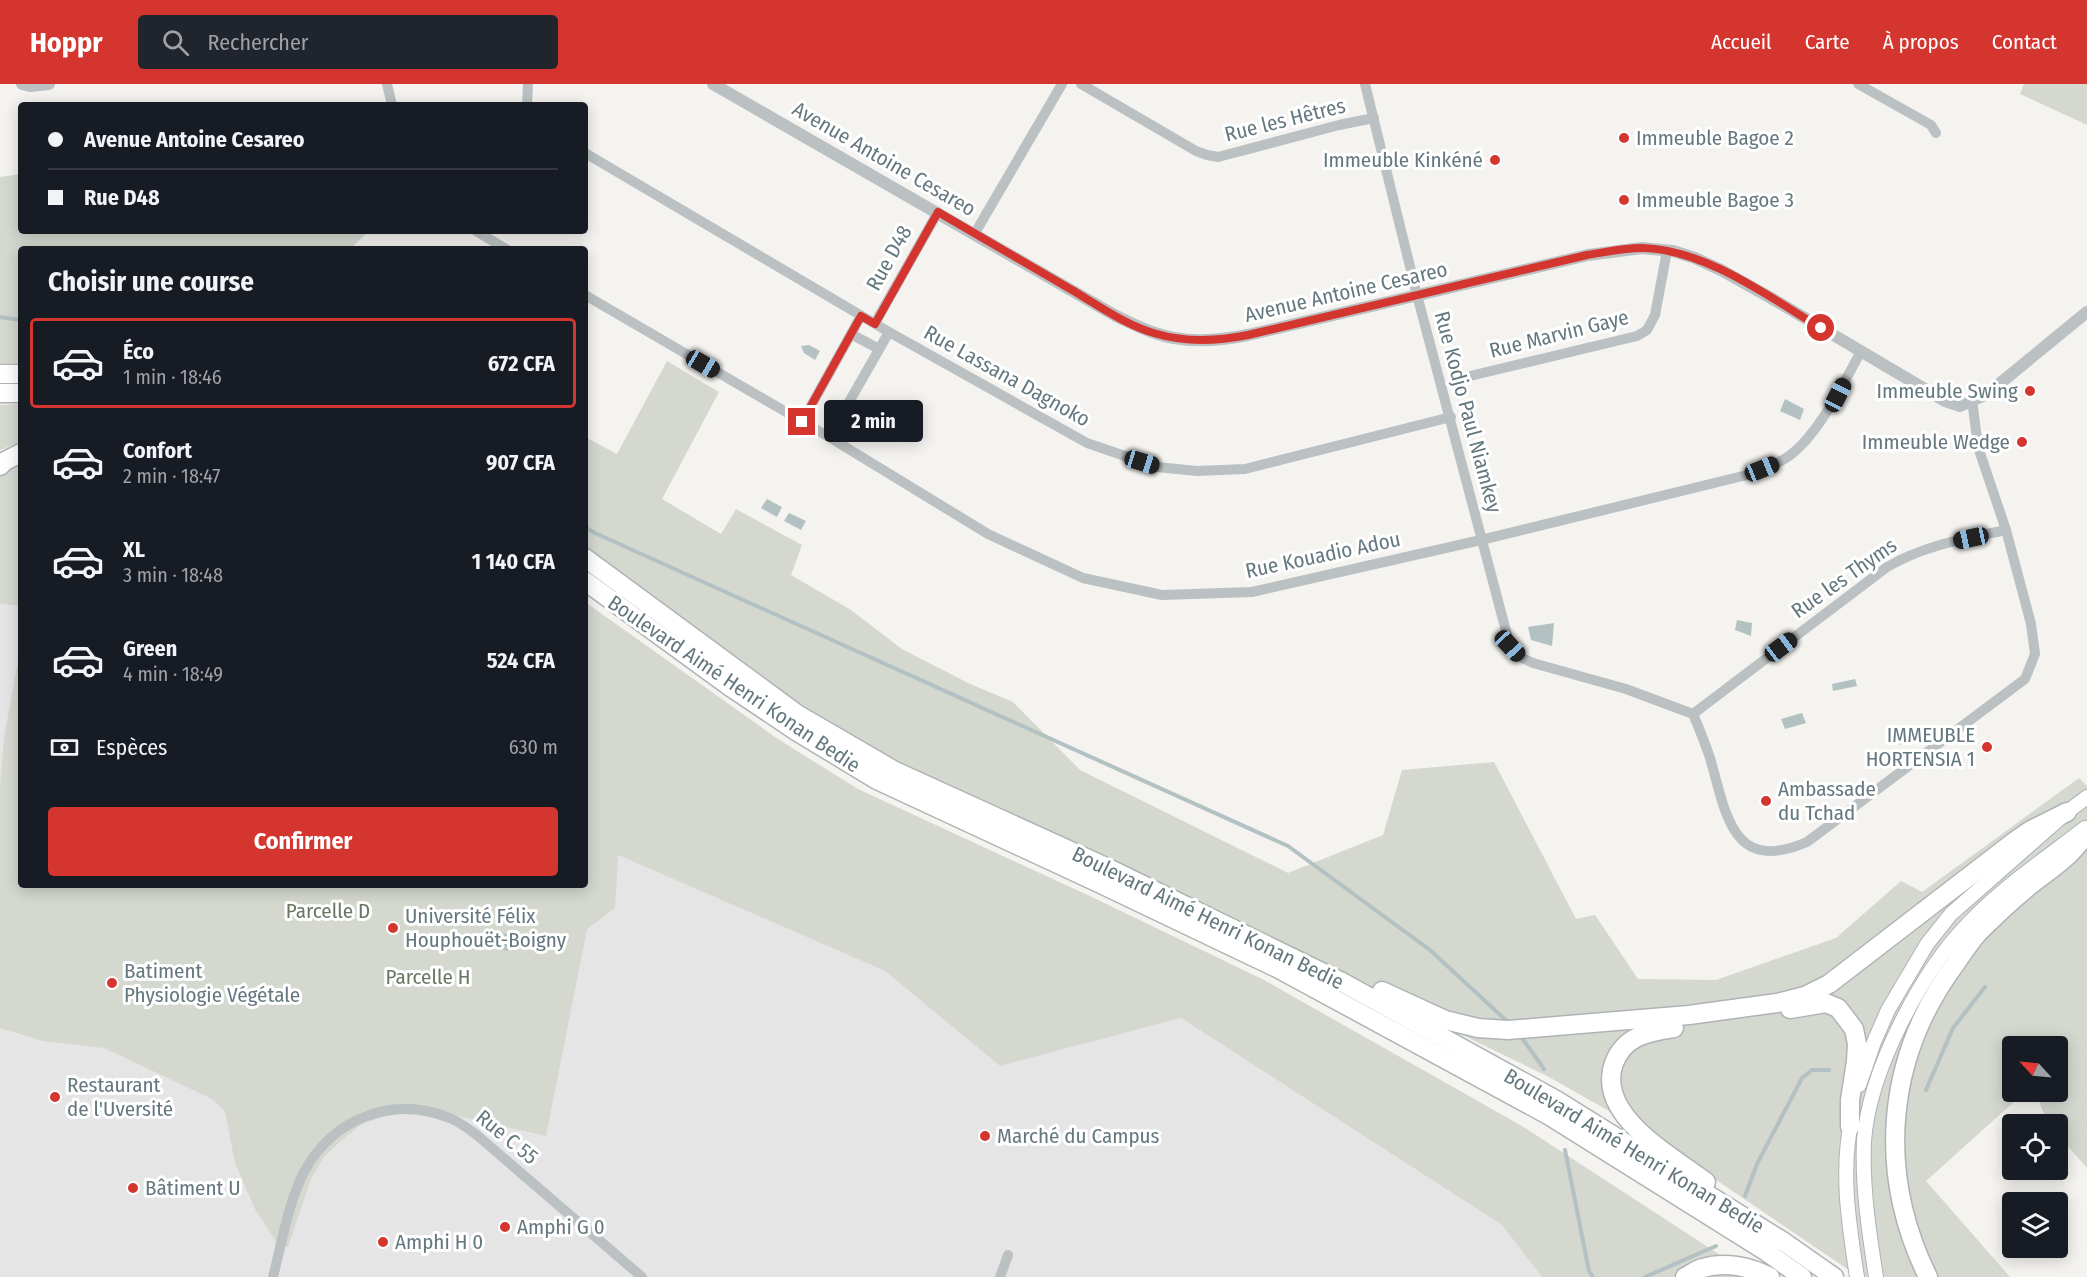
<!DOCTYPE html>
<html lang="fr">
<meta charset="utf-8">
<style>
:root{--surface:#171b24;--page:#20242c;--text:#f1f3f6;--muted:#9ea1a6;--line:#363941;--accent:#d5352f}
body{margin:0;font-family:"Fira Sans Condensed",sans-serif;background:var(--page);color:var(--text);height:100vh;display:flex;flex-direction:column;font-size:22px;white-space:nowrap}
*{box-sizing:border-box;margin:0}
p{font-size:20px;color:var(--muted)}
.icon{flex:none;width:33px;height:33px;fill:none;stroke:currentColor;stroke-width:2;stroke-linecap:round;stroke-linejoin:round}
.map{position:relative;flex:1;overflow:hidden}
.sheet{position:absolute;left:18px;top:162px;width:570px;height:642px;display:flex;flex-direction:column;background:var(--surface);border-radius:6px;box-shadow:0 3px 15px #0003}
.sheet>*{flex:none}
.hud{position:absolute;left:18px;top:18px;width:570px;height:132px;border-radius:6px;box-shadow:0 3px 15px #0003;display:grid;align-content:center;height:132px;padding:0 30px;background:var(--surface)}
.needle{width:39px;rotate:296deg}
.buttons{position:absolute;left:2002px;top:952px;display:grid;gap:12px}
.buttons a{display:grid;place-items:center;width:66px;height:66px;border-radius:6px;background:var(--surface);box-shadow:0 3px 15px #0003;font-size:30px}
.end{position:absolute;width:27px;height:27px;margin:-14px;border:8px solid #d5352f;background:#fff;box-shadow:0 0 0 3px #fff}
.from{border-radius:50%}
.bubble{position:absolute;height:42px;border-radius:6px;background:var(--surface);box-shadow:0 3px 15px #0003;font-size:20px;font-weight:700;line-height:42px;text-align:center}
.car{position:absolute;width:18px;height:36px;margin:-18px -9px;border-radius:8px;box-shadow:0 0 4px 2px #0007;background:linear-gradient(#222 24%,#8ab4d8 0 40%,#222 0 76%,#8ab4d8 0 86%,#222 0)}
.hud b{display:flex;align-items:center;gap:21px;height:57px;font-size:22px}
.hud b+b{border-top:2px solid var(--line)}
.hud i{width:15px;height:15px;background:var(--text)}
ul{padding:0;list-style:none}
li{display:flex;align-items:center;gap:18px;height:90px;margin:0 12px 9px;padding:0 18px;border:3px solid transparent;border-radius:6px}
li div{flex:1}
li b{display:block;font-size:22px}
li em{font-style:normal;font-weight:700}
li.current{border-color:var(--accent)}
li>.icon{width:54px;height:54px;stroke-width:1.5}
h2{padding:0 30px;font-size:27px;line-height:72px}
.pay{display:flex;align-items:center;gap:15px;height:66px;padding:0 30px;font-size:22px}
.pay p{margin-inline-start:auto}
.button{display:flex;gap:12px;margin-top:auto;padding:12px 30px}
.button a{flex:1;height:69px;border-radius:6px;background:var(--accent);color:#fff;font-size:24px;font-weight:700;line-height:69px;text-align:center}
header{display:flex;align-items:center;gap:36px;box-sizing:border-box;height:84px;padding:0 30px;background:var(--accent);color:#fff}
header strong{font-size:28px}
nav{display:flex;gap:33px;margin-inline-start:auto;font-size:21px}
.search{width:420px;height:54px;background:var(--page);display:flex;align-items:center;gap:15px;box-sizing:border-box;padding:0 21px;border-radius:6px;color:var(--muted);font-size:22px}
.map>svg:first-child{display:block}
.built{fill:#e4e5e4}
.green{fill:#d4d8cf}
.water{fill:#b3c1c3}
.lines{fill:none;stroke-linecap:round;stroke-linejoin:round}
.stream{stroke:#b3c1c3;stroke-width:4}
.secondary-casing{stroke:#adb4b7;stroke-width:16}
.motorway-casing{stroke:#aeb3b5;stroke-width:21}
.minor{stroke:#bbc0c2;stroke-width:10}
.tertiary{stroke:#bbc0c2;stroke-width:12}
.secondary{stroke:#fff;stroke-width:14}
.motorway{stroke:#fff;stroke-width:18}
.route{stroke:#d5352f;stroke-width:8}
.poi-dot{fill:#d5352f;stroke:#fff;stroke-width:2}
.labels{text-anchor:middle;stroke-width:6;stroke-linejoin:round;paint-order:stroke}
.street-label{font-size:21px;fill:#65787f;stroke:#fff}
.poi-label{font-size:21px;fill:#65787f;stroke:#fff;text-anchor:start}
.park-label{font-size:21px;fill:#6b7763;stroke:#fff}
</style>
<header>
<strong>Hoppr</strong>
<div class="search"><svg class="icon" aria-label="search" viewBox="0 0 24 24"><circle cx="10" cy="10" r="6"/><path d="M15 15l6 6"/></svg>Rechercher</div>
<nav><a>Accueil</a><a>Carte</a><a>À propos</a><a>Contact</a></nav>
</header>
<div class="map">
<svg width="2087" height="1193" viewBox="0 0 2087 1193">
<rect width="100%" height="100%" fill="#f4f3f0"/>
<polygon class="built" points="0,520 21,522 21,801 585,801 618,771 885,887 1000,982 1181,934 1502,1141 1542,1193 0,1193"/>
<g class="green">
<polygon points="2024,0 2087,0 2087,41 2020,10"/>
<polygon points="21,90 21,147 369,147 350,165 21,165 21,279 0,279 0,93"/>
<polygon points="667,277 719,308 662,415 721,450 736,425 802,461 791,491 851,526 902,565 968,599 1013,618 1080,686 1288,789 1383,751 1402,686 1494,678 1576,835 1595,831 1638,895 1716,896 1836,854 1901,797 1922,808 2079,694 2087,702 2087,1084 2058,1051 2058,1041 2050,1041 2047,1037 2035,1008 2058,1008 2058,963 2013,963 2013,1008 2025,1008 1926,1097 2010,1193 1859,1193 1641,1045 1547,992 1280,863 873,672 585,472 585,353 617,370"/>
<polygon points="21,320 21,358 0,366 0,321"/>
<polygon points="21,378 21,522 0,520 0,391"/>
<polygon points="585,518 778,655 858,705 1094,814 1264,896 1522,1042 1754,1193 1542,1193 1502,1141 1181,934 1000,982 885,887 618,771 615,824 587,845 546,1052 422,1024 394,1029 362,1040 344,1054 324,1073 311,1095 288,1163 277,1159 255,1125 235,1079 225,1027 212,1015 104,964 43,957 0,944 0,704 4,654 21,560 21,801 585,801"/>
</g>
<g class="water">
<polygon points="809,261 820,267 815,276 804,269 801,262"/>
<polygon points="1785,315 1804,325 1800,336 1780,327"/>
<polygon points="767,415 782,423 777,433 761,424"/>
<polygon points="789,429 806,437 801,446 784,437"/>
<polygon points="1737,536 1752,539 1751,552 1735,546"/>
<polygon points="1554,539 1552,562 1531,556 1528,543"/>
<polygon points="1855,595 1857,602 1833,607 1832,600"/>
<polygon points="1802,629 1806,639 1785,645 1781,635"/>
<polygon points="1911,641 1918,648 1900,661 1895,652"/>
<polygon points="489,846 511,851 508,867 486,862"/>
</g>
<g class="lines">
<g class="stream">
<polyline points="0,233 21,236"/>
<polyline points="585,443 595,449 1288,762 1430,866 1509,939"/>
<polyline points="1520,951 1544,985"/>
<polyline points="1926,1006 1953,944 1985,903"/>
<polyline points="1565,1066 1589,1187 1593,1193"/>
<polyline points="1745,1112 1757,1080 1802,994 1812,986 1829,986"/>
<polyline points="1645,1193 1716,1162"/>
</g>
<defs>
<g id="secondary">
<polyline points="1859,1001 1874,958 1888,926 1927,860 1951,830 2067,728 2087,713"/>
<path d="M1852,1034C1840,1086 1849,1141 1857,1193"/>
<path d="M1876,1193C1869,1148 1862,1103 1864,1057C1869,988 1920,889 1969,839C2003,803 2045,775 2085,744"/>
</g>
<g id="motorway">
<polyline points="0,290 21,290"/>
<polyline points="0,309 21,309"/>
<polyline points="0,382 5,377 21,369"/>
<polyline points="585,474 797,630 895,687 1108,784 1340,897 1556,1016 1784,1158 1834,1193"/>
<polyline points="585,497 729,602 796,647 877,696 1101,800 1279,885 1550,1032 1764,1166 1802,1193"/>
<polyline points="1382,907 1445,936 1478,944 1508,946 1689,931 1777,919 1805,912 1829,900 2015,757 2031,746 2067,728"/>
<polyline points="1790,925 1826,919 1838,924 1854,945 1857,960 1856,977 1850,1016 1850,1043"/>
<path d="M1674,944C1649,948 1625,951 1614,979C1595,1031 1672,1072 1706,1098"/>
<path d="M1685,1193C1691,1190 1697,1185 1703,1184C1725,1177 1751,1183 1770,1193"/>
<path d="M1928,1193C1876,1087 1886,973 1956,879C1963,869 1970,858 1978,849C1994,833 2011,817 2028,803C2049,786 2075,771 2087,747"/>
</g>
</defs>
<use href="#secondary" class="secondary-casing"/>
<use href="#motorway" class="motorway-casing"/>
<g class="minor">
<polyline points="387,0 392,21"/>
<polyline points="1081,0 1196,67 1207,71 1218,73 1339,41 1374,34"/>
<path d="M1365,0L1417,211L1510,562L1520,573L1533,579L1626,605L1693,630C1699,644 1705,659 1710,674C1726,728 1731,791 1807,758L2025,595L2035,570L2031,540L2006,446L1978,363L1972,315"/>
<polyline points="1858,0 1931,41 1936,49"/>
<polyline points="527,21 528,0"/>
<polyline points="585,69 889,248 1087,359 1157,383 1197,387 1245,385 1451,333"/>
<polyline points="476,147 506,165"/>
<polyline points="975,149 1062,0"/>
<path d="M585,211L829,353L988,450L1083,494L1162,511L1252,508L1481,456L1751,390C1762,385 1775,381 1786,374C1816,355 1844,299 1861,267"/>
<polyline points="875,239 938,128"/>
<polyline points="851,250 879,265"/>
<polyline points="1470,292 1637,252 1647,246 1655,231 1667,167"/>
<polyline points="802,338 861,232"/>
<polyline points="829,353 889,248"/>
<path d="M1693,630L1887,483C1925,461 1963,455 2006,446"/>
<path d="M273,1193C282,1158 288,1120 304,1088C333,1034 394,1010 452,1035C461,1039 470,1046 478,1052L642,1193"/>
<polyline points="1000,1193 1008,1171"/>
</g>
<g class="tertiary">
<polyline points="22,0 30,2 49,0"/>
<path d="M713,0L1116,232C1129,238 1142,245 1155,249C1185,260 1218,257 1248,251L1588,171L1642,164L1673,167L1695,174L1721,186L1771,214L1945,317L1960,322L1987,310L2087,228"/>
</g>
<use href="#secondary" class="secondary"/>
<use href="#motorway" class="motorway"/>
</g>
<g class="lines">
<path class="route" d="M802,338L861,232L875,240L938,128C982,154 1027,180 1072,206C1099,222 1127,242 1157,250C1188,259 1218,257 1248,251L1587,171C1605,168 1624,164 1642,164C1705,165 1769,213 1821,244"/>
</g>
<g class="poi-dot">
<circle cx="1624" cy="54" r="6"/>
<circle cx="1495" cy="76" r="6"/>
<circle cx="1624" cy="116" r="6"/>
<circle cx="2030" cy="307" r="6"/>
<circle cx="2022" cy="358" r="6"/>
<circle cx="1987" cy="663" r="6"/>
<circle cx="1766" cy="717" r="6"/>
<circle cx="393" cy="844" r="6"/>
<circle cx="112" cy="899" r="6"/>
<circle cx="55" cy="1013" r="6"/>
<circle cx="985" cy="1052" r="6"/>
<circle cx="133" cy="1104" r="6"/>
<circle cx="505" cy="1143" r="6"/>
<circle cx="383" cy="1158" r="6"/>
</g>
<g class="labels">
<g class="street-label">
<text transform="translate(1285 36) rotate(-14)" y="7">Rue les Hêtres</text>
<text transform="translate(884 75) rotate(30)" y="7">Avenue Antoine Cesareo</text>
<text transform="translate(889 174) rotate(-61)" y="7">Rue D48</text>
<text transform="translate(1346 208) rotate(-13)" y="7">Avenue Antoine Cesareo</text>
<text transform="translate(1559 250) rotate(-14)" y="7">Rue Marvin Gaye</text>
<text transform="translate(1007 292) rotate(29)" y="7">Rue Lassana Dagnoko</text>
<text transform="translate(1468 328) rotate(75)" y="7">Rue Kodjo Paul Niamkey</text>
<text transform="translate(1323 471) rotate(-12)" y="7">Rue Kouadio Adou</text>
<text transform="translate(1844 494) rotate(-35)" y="7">Rue les Thyms</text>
<text transform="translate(734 600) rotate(34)" y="7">Boulevard Aimé Henri Konan Bedie</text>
<text transform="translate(1208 834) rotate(26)" y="7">Boulevard Aimé Henri Konan Bedie</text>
<text transform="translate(507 1053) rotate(39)" y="7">Rue C 55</text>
<text transform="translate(1634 1067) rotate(31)" y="7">Boulevard Aimé Henri Konan Bedie</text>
</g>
<g class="poi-label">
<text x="1636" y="61">Immeuble Bagoe 2</text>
<text x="1483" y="83" text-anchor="end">Immeuble Kinkéné</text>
<text x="1636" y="123">Immeuble Bagoe 3</text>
<text x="2018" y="314" text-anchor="end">Immeuble Swing</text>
<text x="2010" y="365" text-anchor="end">Immeuble Wedge</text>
<text x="1975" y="658" text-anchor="end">IMMEUBLE<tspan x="1975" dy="24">HORTENSIA 1</tspan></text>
<text x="1778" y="712">Ambassade<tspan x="1778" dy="24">du Tchad</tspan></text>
<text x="405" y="839">Université Félix<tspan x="405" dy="24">Houphouët-Boigny</tspan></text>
<text x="124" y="894">Batiment<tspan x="124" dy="24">Physiologie Végétale</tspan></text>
<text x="67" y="1008">Restaurant<tspan x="67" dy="24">de l'Uversité</tspan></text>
<text x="997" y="1059">Marché du Campus</text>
<text x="145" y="1111">Bâtiment U</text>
<text x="517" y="1150">Amphi G 0</text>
<text x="395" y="1165">Amphi H 0</text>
</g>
<g class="park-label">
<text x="328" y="834">Parcelle D</text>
<text x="428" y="900">Parcelle H</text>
</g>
</g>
</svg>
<div class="buttons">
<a><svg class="needle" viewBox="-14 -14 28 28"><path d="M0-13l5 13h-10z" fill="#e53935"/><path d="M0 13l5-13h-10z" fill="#9ea1a6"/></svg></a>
<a><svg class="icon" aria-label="locate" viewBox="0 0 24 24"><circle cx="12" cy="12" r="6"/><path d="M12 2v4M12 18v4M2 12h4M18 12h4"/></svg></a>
<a><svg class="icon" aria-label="layers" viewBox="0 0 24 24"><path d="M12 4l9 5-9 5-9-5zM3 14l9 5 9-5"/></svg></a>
</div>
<i class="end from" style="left:1821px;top:244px"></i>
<i class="end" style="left:802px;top:338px"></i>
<div class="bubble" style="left:824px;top:316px;width:99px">2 min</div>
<i class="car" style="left:703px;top:280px;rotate:120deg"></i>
<i class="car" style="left:1838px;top:311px;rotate:27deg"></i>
<i class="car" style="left:1142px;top:378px;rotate:107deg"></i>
<i class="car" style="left:1762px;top:385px;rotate:68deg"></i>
<i class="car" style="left:1971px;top:454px;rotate:258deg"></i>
<i class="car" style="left:1510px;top:562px;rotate:137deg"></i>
<i class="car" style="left:1781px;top:563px;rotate:53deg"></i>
<div class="hud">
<b><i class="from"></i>Avenue Antoine Cesareo</b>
<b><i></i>Rue D48</b>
</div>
<section class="sheet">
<h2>Choisir une course</h2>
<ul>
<li class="current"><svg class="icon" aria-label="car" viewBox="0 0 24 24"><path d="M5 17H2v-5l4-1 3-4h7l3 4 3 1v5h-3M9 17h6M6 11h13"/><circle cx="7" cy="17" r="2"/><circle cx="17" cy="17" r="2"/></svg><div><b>Éco</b><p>1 min · 18:46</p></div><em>672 CFA</em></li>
<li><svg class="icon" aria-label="car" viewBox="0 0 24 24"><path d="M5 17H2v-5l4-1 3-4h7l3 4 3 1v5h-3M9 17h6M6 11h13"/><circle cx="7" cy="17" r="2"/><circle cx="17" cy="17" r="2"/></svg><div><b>Confort</b><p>2 min · 18:47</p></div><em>907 CFA</em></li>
<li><svg class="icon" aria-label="car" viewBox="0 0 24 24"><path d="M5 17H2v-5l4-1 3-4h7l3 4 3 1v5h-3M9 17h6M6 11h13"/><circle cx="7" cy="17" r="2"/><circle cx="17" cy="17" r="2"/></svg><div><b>XL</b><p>3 min · 18:48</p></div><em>1 140 CFA</em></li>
<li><svg class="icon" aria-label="car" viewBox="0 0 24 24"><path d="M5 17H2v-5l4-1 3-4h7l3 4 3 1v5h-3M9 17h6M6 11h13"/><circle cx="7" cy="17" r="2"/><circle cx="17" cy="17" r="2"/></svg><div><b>Green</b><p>4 min · 18:49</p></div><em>524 CFA</em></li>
</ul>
<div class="pay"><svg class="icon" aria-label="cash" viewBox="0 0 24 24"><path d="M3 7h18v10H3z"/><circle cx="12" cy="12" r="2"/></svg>Espèces<p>630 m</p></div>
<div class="button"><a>Confirmer</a></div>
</section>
</div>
